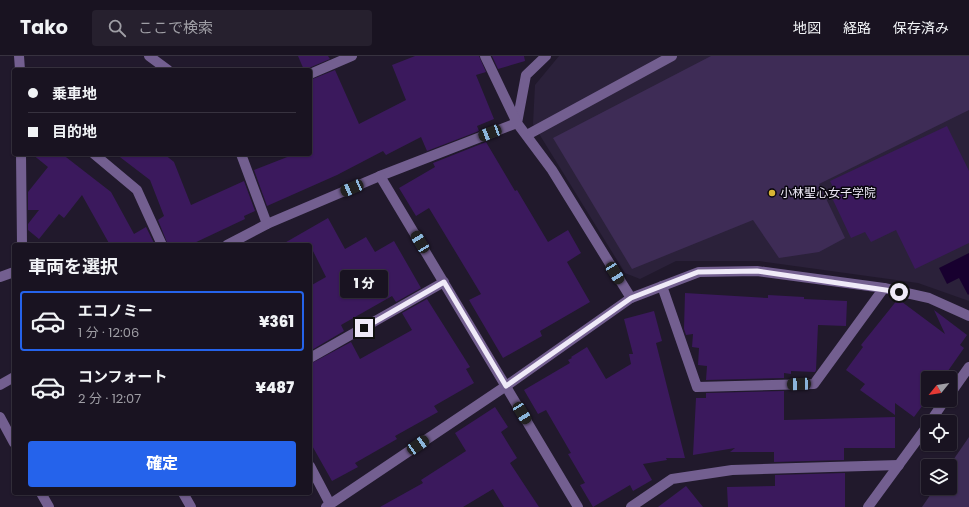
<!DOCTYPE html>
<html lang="ja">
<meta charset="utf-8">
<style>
:root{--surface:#191321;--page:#26202e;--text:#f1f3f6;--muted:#9f9ea5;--line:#37323f;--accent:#2563eb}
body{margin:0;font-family:Poppins,"Noto Sans JP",sans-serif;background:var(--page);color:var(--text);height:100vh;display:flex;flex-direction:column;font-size:15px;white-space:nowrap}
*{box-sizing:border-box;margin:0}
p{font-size:13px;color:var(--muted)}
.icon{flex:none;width:22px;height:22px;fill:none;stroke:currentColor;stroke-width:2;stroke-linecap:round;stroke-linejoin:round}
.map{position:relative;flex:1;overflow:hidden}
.sheet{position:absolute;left:12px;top:187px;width:300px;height:252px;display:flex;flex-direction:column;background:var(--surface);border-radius:4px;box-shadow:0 1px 3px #0004,0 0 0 1px var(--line)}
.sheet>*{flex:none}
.guide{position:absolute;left:12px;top:12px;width:300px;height:88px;border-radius:4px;box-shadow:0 1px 3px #0004,0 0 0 1px var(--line);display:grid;align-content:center;height:88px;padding:0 16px;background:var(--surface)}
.needle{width:26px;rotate:240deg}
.fabs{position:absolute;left:921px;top:315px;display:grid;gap:8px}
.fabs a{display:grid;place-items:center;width:36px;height:36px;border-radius:4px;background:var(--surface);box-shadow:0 1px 3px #0004,0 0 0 1px var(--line);font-size:20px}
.end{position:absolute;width:18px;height:18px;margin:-9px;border:5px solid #efeaf8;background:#111;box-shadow:0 0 0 2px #111}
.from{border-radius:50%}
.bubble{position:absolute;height:28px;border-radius:4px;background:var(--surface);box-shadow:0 1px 3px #0004,0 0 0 1px var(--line);font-size:13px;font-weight:800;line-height:28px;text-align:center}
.car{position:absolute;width:12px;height:24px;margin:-12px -6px;border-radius:5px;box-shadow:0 0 3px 1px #0007;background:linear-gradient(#222 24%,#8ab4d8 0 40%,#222 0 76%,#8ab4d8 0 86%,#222 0)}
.guide b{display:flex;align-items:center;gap:14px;height:38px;font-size:15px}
.guide b+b{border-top:1px solid var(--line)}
.guide i{width:10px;height:10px;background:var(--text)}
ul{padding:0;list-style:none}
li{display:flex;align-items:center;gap:12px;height:60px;margin:0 8px 6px;padding:0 8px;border:2px solid transparent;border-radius:4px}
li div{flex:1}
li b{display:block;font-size:15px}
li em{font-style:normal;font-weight:800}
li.selected{border-color:var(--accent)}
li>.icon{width:36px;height:36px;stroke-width:1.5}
h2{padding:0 16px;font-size:18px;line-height:48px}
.action{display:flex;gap:8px;margin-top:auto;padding:8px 16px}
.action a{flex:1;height:46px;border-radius:4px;background:var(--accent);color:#fff;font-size:16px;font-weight:800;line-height:46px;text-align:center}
header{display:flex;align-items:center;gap:24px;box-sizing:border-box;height:56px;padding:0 20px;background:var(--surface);border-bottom:1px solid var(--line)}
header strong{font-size:19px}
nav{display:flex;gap:22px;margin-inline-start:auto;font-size:14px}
.search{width:280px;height:36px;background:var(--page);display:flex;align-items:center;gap:10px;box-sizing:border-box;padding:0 14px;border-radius:4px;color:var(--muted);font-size:15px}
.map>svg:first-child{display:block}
.built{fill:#2b213a}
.green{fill:#3e2c56}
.water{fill:#18002f}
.building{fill:#3b195d}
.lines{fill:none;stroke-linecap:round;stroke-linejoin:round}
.service{stroke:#735f90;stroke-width:10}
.minor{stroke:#735f90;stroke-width:10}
.route{stroke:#efeaf8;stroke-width:5}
.poi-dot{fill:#d8b434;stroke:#09060e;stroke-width:1.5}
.labels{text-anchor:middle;stroke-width:3;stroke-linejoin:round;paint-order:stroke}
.poi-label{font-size:12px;fill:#efeaf8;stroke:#09060e;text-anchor:start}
</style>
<header>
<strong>Tako</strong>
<div class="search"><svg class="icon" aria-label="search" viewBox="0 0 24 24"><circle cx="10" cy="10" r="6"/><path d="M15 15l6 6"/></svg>ここで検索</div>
<nav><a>地図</a><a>経路</a><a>保存済み</a></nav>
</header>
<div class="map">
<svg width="969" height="451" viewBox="0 0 969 451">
<rect width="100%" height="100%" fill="#21192c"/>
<polygon class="built" points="559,0 969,0 969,245 918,227 759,205 676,205 640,223 625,217 533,68 535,29"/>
<g class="green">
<polygon points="711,0 969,0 969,54 819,128 845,182 819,196 779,202 753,164 632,213 553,82"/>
<polygon points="969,381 969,451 922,451 935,432 950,432 949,410"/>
</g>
<polygon class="water" points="969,197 969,238 968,239 959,222 947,228 939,212"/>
<g class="building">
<polygon points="298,0 328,0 330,3 304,14"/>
<polygon points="415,0 479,0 486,16 476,19 494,63 477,70 479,75 427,95 421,81 386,99 383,95 337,119 267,150 254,114 295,98 310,98 310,24 335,14 359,68 406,44 392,9"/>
<polygon points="492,0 524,0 525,5 498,13"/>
<polygon points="947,70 969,115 969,187 915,213 896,174 871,186 865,176 851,182 833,144 838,142 830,125"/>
<polygon points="486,86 515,135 517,134 548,186 568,174 581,197 567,206 590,246 540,275 542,280 503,302 469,244 481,238 429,152 416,160 399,132 435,111 433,107"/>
<polygon points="32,98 62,98 111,136 134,178 146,171 155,189 110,189 82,139 64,162 59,158 39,183 28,174 28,168 39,154 28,154 28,136 48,111"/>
<polygon points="116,98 164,98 174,106 191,149 244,125 255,155 244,160 245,163 190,189 168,189 158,164 164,160 150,124"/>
<polygon points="328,162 345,193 366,181 375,196 394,185 421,232 396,246 392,240 341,269 344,275 310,295 310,230 326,221 310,189 281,189"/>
<polygon points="685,237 768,242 768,239 804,241 804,243 847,245 846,270 818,269 816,314 815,316 791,315 791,318 784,317 784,322 706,324 707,310 698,309 699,292 692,291 693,278 686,279 684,273"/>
<polygon points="427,243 470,311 466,313 474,327 434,350 438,356 395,380 397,383 355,407 358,411 332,425 310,386 310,308 351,286 360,303 412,274 402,257"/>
<polygon points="898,243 945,278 934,254 967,279 960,289 964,292 943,322 928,322 928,342 914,361 895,347 895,359 860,334 865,328 846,314 863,291 861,289"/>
<polygon points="654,255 662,285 656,287 685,402 666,402 667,404 643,408 652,424 633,435 630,429 593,451 580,429 585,427 568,398 571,397 546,354 538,358 524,334 570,307 568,304 572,302 571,301 587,291 606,323 631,308 629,298 633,298 624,263"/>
<polygon points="784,335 784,364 895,361 895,392 844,392 844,404 774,406 774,396 730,396 735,392 693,399 696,342 706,342 706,337"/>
<polygon points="495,351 508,371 501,376 517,402 510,407 539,451 504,451 493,433 463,451 380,451 423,427 421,424 466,395 455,377"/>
<polygon points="845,417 845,451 728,451 727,431 775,430 775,419"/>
<polygon points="686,430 703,451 658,451"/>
</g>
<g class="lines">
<polyline class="service" points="527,79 672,0"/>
<g class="minor">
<polyline points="19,0 20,14"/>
<polyline points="149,0 168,14"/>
<polyline points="546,0 526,19 517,67 552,114 631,242"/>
<polyline points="310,18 352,0"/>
<polyline points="21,98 22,189"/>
<polyline points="94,98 137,134 162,189"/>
<polyline points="241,98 267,168"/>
<polyline points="380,120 517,67 485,0"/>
<polyline points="227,189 267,168 380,120 578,451"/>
<polyline points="0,221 14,216"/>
<polyline points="662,230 697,331 814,328 884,232"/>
<polyline points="310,302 444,226"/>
<polyline points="0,329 14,321"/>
<polyline points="950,338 969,311"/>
<polyline points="0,361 14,387"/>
<polyline points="930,366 945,344"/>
<polyline points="310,410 330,448"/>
<polyline points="41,437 49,451"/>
<polyline points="183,437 191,451"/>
<polyline points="326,451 506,330 631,242 699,216 757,215 884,232 929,242 969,260"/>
<polyline points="631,451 672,423 732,414 899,409"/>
<polyline points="868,451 928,369"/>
</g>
</g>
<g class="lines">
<polyline class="route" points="364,272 444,226 506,330 631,242 698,216 757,215 899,236"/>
</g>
<circle class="poi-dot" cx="772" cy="137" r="4"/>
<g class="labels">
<g class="poi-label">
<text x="780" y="141">小林聖心女子学院</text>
</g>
</g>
</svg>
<div class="fabs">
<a><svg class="needle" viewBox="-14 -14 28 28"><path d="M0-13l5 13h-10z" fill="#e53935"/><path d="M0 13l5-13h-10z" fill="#9f9ea5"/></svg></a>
<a><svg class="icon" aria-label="locate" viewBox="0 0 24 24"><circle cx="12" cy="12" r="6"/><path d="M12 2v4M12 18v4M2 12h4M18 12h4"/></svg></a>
<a><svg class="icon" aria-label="layers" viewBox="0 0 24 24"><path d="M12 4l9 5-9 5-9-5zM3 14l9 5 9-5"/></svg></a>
</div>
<i class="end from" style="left:899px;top:236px"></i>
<i class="end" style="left:364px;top:272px"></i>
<div class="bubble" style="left:340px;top:214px;width:48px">1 分</div>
<i class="car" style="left:490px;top:77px;rotate:249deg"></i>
<i class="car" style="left:352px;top:132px;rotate:247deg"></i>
<i class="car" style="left:420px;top:186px;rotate:329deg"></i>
<i class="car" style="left:615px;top:217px;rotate:148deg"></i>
<i class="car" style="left:799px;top:328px;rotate:268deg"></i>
<i class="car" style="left:522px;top:357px;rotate:149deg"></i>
<i class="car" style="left:418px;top:389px;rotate:56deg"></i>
<div class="guide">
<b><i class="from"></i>乗車地</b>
<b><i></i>目的地</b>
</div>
<section class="sheet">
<h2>車両を選択</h2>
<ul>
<li class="selected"><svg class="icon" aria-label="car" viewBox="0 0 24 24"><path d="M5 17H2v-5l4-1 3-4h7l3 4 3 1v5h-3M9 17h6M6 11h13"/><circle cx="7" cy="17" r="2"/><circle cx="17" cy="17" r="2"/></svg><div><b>エコノミー</b><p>1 分 · 12:06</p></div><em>¥361</em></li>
<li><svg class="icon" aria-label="car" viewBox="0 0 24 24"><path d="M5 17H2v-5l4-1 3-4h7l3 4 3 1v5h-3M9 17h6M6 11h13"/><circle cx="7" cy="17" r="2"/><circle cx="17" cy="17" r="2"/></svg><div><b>コンフォート</b><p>2 分 · 12:07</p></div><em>¥487</em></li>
</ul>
<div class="action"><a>確定</a></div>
</section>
</div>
